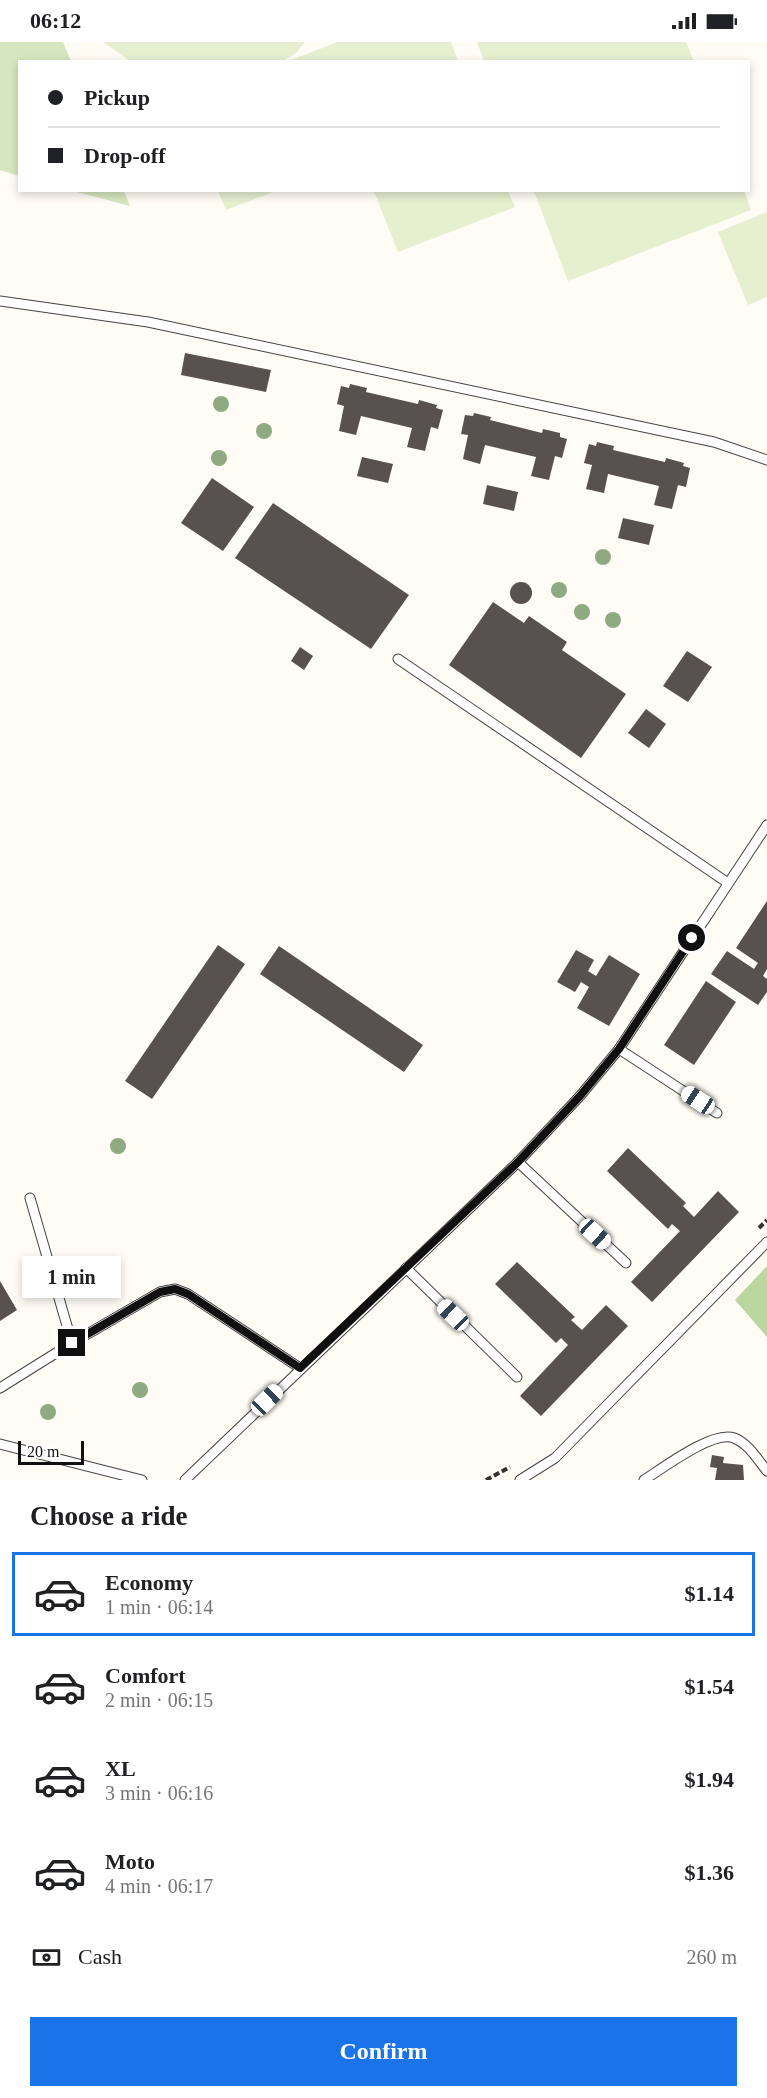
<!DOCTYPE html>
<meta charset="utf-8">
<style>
:root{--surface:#fff;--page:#f2f2f2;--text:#202124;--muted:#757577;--line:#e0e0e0;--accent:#1a73e8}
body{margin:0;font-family:"Times New Roman",serif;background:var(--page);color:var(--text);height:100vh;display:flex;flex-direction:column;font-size:22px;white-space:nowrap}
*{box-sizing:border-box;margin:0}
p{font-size:20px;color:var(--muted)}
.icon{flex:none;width:33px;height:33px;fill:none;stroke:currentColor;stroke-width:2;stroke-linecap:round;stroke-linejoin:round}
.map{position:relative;height:1438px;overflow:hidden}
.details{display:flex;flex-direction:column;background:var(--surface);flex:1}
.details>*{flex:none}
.hud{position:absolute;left:18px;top:18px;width:732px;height:132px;border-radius:0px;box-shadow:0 3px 9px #0003;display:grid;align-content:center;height:132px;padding:0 30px;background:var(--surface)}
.scale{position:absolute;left:18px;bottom:15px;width:66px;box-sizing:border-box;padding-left:6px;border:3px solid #101010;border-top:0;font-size:16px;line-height:21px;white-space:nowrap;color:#101010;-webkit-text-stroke:4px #fff;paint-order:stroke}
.end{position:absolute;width:27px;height:27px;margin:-14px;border:8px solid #101010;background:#fff;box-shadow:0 0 0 3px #fff}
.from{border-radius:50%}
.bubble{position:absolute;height:42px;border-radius:0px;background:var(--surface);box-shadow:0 3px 9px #0003;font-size:20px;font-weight:600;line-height:42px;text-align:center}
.car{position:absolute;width:18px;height:36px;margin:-18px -9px;border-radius:8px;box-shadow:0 0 4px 2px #0007;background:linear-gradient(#fff 24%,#345 0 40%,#fff 0 76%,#345 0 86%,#fff 0)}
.hud b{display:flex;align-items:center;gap:21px;height:57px;font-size:22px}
.hud b+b{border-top:2px solid var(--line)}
.hud i{width:15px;height:15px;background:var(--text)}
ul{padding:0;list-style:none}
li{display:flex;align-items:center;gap:18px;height:84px;margin:0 12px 9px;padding:0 18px;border:3px solid transparent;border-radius:0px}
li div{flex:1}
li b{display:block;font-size:22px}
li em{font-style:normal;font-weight:600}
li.selected{border-color:var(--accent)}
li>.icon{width:54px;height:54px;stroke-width:1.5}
h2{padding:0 30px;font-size:27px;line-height:72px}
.pay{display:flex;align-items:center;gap:15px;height:66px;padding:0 30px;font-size:22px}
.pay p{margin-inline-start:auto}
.cta{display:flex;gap:12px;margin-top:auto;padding:12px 30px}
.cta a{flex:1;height:69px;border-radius:0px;background:var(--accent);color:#fff;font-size:24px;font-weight:600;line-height:69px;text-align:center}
.status{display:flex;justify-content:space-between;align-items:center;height:42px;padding:0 30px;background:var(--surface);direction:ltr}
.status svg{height:16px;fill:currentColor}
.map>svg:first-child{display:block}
.green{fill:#d6e7bf}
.forest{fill:#bbd79f}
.pitch{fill:#e6efd0}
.building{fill:#58514d}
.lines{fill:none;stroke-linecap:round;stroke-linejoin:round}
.service-casing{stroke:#434343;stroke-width:11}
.path{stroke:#323232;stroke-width:4;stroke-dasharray:6 3;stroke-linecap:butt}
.service{stroke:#fff;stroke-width:9}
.tree{fill:#8fa982}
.route{stroke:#101010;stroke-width:8}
</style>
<div class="status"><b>06:12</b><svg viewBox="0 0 49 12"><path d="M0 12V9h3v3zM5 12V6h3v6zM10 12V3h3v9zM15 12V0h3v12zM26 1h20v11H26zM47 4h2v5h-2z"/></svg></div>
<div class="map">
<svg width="767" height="1438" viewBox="0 0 767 1438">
<rect width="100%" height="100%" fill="#fefcf4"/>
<g class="green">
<polygon points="0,0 63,0 71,19 20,20 19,134 0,128"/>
<polygon points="73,149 124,149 130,164"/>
</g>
<polygon class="forest" points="767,1224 767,1295 735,1258"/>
<g class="pitch">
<polygon points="103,0 305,0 296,11 283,19 130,19"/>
<polygon points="338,0 451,0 458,19 288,19"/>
<polygon points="477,0 686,0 694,19 484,19"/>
<polygon points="218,149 276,149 226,168"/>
<polygon points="374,149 508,149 515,165 398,210"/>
<polygon points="534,149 744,149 751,168 568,239"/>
<polygon points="767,170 767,255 748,263 718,190"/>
</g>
<g class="building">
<polygon points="185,311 271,328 266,350 181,333"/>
<polygon points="350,342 367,346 366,350 418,362 419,358 437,363 436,366 443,368 438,387 431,385 425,409 407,405 412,386 361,374 356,393 339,389 344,364 337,362 341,344 349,346"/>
<polygon points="474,371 491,375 490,378 542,391 543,387 560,391 560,395 567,397 562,416 555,414 549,438 531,434 536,415 485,403 480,422 463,417 468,393 461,392 465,373 473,374"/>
<polygon points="597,400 614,404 613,408 665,420 666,416 684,421 683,424 690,426 686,445 678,443 672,467 654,463 659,444 608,432 604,451 586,447 592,423 584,421 589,402 596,404"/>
<polygon points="362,415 393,422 388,441 357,434"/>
<polygon points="212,436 254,465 223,509 181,481"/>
<polygon points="487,443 518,450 514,469 483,462"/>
<polygon points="273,461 409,553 371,607 235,516"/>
<polygon points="623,476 654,483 649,503 618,496"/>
<circle cx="521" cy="551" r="11"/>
<polygon points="493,560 524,581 529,574 567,600 562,608 626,652 581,716 449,623"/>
<polygon points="300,605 313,614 304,628 291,619"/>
<polygon points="687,609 712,625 688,660 663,644"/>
<polygon points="646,667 666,682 649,706 628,691"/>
<polygon points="767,859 767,927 763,934 767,937 767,950 758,963 711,932 727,909 754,927 758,921 736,906"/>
<polygon points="218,903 245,922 152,1057 125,1039"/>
<polygon points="279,904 423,1003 404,1030 260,932"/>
<polygon points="576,908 594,918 588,929 596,934 609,913 640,932 609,984 577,966 589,945 581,940 575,950 557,940"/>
<polygon points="706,939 736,960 694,1023 664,1003"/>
<polygon points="628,1106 686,1161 683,1164 694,1175 718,1149 739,1170 652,1260 631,1240 680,1189 672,1182 668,1187 607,1129"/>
<polygon points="517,1220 575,1275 571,1278 582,1288 606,1263 628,1284 541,1374 520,1354 568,1303 561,1296 556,1301 495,1242"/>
<polygon points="0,1239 17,1268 0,1279"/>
<polygon points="712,1413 724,1415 723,1421 743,1423 744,1438 715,1438 717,1426 710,1425"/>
</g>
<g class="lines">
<defs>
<g id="service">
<polyline points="0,259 148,280 714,400 767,418"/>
<polyline points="398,617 728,841"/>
<polyline points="619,1007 717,1071"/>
<polyline points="518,1120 626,1221"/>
<polyline points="30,1156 72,1301"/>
<polyline points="406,1226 517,1335"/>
<polyline points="0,1346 72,1301 160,1250 175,1247 188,1252 300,1326"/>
<polyline points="0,1402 142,1438"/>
<polyline points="185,1438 518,1120 580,1054 619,1007 767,783"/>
<polyline points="520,1438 555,1416 767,1200"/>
<path d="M644,1438C663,1426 713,1388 734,1396C748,1401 758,1418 767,1429"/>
</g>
</defs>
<use href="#service" class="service-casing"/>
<g class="path">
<polyline points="759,1186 767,1178"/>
<polyline points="486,1438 510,1425"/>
</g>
<use href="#service" class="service"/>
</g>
<g class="tree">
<circle cx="221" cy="362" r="8"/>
<circle cx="264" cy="389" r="8"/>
<circle cx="219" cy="416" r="8"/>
<circle cx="603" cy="515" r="8"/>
<circle cx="559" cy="548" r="8"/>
<circle cx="582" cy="570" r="8"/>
<circle cx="613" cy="578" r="8"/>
<circle cx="118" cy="1104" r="8"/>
<circle cx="140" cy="1348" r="8"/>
<circle cx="48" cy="1370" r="8"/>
</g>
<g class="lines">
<polyline class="route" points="72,1301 160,1250 175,1247 188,1252 300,1326 518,1120 580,1054 619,1007 692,896"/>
</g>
</svg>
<div class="scale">20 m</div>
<i class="end from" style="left:692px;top:896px"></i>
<i class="end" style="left:72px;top:1301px"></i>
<div class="bubble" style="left:22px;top:1214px;width:99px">1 min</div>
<i class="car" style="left:698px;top:1058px;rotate:303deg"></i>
<i class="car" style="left:595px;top:1192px;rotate:133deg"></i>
<i class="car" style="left:453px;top:1273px;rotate:314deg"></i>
<i class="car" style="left:267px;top:1358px;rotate:46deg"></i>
<div class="hud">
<b><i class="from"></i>Pickup</b>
<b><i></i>Drop-off</b>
</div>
</div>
<section class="details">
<h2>Choose a ride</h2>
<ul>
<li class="selected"><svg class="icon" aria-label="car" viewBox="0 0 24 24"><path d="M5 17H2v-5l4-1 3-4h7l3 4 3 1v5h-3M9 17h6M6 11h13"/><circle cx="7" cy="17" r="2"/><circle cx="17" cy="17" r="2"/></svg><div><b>Economy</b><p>1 min · 06:14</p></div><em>$1.14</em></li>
<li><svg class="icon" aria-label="car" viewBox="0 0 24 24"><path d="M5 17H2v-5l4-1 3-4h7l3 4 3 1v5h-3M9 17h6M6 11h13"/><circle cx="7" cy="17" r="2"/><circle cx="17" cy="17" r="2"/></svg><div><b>Comfort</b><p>2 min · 06:15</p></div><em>$1.54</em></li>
<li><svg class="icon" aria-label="car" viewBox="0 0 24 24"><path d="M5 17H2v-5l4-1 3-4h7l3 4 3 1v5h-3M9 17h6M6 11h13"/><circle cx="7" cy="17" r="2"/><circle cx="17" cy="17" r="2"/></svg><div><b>XL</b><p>3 min · 06:16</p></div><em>$1.94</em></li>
<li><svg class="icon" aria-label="car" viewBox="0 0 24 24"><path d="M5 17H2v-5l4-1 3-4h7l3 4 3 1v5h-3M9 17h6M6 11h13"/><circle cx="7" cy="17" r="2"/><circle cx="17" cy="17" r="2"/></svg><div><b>Moto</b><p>4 min · 06:17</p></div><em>$1.36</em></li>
</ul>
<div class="pay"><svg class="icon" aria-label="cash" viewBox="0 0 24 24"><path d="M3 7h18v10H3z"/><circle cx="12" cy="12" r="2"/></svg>Cash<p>260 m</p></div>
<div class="cta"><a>Confirm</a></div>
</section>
